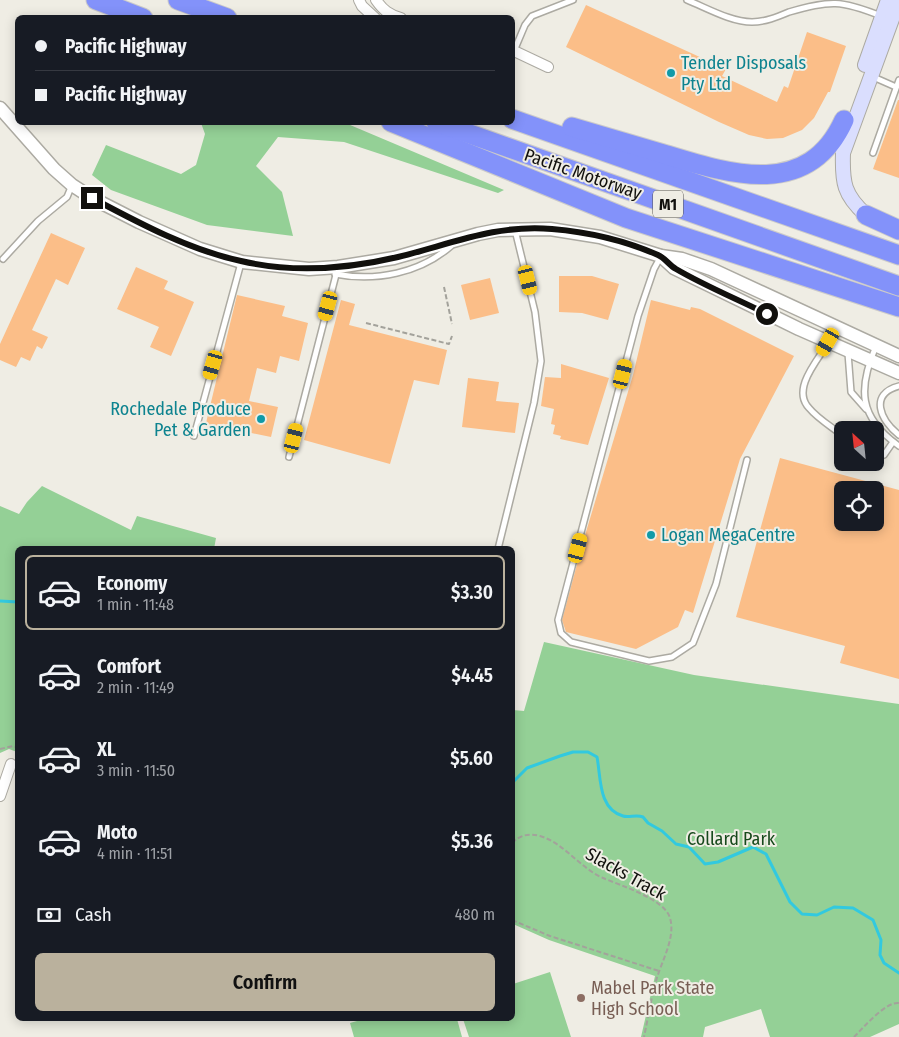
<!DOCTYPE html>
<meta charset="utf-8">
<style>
:root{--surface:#171b24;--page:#242831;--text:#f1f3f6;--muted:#9ea1a6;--line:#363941;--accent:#bab19d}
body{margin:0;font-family:"Fira Sans Condensed",sans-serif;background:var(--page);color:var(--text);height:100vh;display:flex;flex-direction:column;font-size:19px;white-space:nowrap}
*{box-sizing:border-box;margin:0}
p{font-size:16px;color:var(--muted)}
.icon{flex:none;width:28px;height:28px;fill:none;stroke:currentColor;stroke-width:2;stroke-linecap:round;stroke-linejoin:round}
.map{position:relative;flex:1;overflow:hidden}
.sheet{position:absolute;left:15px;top:546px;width:500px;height:475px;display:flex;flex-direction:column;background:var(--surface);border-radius:8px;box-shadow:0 2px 12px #0003}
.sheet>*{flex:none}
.banner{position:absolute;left:15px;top:15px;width:500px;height:110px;border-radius:8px;box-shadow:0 2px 12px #0003;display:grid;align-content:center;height:110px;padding:0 20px;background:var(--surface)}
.needle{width:32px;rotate:333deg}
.controls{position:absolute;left:834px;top:421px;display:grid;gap:10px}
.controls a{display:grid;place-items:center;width:50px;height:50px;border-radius:8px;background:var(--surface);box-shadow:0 2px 12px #0003;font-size:25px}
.end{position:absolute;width:22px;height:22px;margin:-11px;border:6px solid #11100d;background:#fff;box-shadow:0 0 0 2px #fff}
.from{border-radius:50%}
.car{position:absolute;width:15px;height:30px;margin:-15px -8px;border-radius:6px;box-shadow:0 0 4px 1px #0007;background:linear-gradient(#f5c518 24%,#345 0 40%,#f5c518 0 76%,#345 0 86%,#f5c518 0)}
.banner b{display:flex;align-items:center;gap:18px;height:48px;font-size:19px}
.banner b+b{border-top:1px solid var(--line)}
.banner i{width:12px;height:12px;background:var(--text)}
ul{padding:9px 0 0;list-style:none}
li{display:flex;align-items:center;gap:15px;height:75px;margin:0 10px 8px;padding:0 10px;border:2px solid transparent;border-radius:8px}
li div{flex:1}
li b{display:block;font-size:19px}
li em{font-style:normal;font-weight:600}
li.active{border-color:var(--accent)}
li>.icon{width:45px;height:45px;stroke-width:1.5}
.pay{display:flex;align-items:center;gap:12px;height:55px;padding:0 20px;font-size:19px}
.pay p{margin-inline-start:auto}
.action{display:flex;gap:10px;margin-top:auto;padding:10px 20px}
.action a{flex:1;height:58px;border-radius:8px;background:var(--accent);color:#111;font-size:20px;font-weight:600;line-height:58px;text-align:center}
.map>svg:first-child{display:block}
.green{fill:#94d096}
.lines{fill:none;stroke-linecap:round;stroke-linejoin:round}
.stream{stroke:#32c9df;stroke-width:3}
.building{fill:#fbbe88;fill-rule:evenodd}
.service-casing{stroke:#acaaa2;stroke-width:8}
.minor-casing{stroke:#acaaa2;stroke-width:12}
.tertiary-casing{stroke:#acaaa2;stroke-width:15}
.secondary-casing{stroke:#acaaa2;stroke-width:16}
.motorway-casing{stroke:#cbcaca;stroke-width:21}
.path{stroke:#a3a29b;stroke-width:2;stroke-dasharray:5 2.5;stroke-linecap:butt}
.service{stroke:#fff;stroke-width:5}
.minor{stroke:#fff;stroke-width:10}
.tertiary{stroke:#fff;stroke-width:12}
.secondary{stroke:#dadefe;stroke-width:14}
.motorway{stroke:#8392fa;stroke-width:19}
.route{stroke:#11100d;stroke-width:6}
.culture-dot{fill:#0f9aa8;stroke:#efede4;stroke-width:2}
.education-dot{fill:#8d6e63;stroke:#efede4;stroke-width:2}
.labels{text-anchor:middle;stroke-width:4;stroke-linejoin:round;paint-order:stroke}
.shield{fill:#efede4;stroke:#54524e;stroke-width:1}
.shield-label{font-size:16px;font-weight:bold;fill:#11100d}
.culture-label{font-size:18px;fill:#0d838f;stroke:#efede4;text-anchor:start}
.street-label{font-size:18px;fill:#11100d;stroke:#efede4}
.park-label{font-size:18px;fill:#16491b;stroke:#efede4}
.education-label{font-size:18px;fill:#785e54;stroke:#efede4;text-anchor:start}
</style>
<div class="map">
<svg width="899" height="1037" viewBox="0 0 899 1037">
<rect width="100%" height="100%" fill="#efede4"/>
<g class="green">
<polygon points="343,122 504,190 498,193 344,142 278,137 256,166 282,192 293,236 207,225 111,190 92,175 106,145 181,174 196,165 205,134 201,123"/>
<polygon points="42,486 131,530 137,516 216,538 214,549 18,549 17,752 9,749 0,753 0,506 19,514 27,502"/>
<polygon points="544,642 694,675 899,704 899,1024 870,1037 770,1037 761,1009 705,1027 703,1037 641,1037 655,976 549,940 513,924 513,710 524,711"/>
<polygon points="550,972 571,1037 469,1037 463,1019 512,1019 513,984"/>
<polygon points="364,1019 457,1019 462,1037 354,1037 350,1023"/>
</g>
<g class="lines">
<g class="stream">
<polyline points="0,601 18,602"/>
<path d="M512,783L527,768L560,756L573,752H588L597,757C601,777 598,809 623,816C629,818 636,814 643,817L648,823L662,831L676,844L689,847L705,864L718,862L753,847L766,854L790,902L802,914L817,915L834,907L853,908L873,920L881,940L880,955L884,963L899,973"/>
</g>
</g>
<g class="building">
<polygon points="586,5 726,69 722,76 777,102 784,86 788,88 807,32 846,46 830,92 828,92 814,118 802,130 783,138 767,139 749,135 719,122 566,47"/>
<polygon points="898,100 899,100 899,178 873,169"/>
<polygon points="51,233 85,248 68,285 56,279 32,330 48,337 42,349 37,346 30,361 21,357 16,367 0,360 0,344"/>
<polygon points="136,267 168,281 164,289 194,302 171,356 150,347 159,327 117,309"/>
<polygon points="559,276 592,276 619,284 608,320 582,313 559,312"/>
<polygon points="490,278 499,313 470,320 461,285"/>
<polygon points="237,295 285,306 282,316 308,323 299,361 280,356 276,373 257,368 249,401 278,407 271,437 242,431 240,436 205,427"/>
<polygon points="341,300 355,304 349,325 447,350 439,385 414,380 390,464 304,440"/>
<polygon points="651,300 690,310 691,307 700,309 794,356 740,459 693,613 685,610 678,627 636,649 566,632 562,620 583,542 633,375"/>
<polygon points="561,364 609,378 588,445 560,439 561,436 553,434 555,425 551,424 554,409 541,406 545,377 561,378"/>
<polygon points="468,378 499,382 496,401 519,403 515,433 462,427"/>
<path d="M780,458L899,490V679L840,663L845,646L736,617ZM842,490H875V522H842Z"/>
</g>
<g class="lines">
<defs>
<g id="service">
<path d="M687,0C707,8 731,22 752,22C765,22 777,17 789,12C830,0 841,0 881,16"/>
<polyline points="514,51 525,25 532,16 573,0"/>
<polyline points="871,76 896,87"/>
<polyline points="873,153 899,80"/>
<polyline points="660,258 654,269 638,316 558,620 561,633 571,642 649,661 672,657 693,643 716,584 747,460"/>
<polyline points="3,259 38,221 67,197 72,185"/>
<path d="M335,274C376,282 420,273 451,246"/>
<path d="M828,343C818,360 791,389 809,408C818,419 832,427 842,435"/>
<path d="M876,346C858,388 858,417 899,446"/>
<polyline points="848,353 851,392 866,409"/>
<path d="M899,386C868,394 881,421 899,435"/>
<polyline points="194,436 241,263"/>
<polyline points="289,457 338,267"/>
<polyline points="875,457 884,455 893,442"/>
<polyline points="498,549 534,403 541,361 535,312 515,230"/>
</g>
<g id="minor">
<polyline points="359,0 362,6 375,18"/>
<path d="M376,0C383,10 389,15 401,18"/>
<polyline points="512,50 548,67"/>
<polyline points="0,796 11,764"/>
</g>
<g id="tertiary">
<polyline points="0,108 54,169 72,185 92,198 139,222 200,249 242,262 309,269 338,267 394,258 478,234 498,230 550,229 600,237 661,256 682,259 711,269 899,356"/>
<polyline points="661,256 674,268 799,329 899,373"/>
</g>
<g id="secondary">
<polyline points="865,65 888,0"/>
<path d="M866,215C844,195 842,183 843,153L899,0"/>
</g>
<g id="motorway">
<polyline points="96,0 143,18"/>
<polyline points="178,0 227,18"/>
<polyline points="512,119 899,255"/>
<polyline points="391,122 626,218 899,307"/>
<polyline points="436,122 899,286"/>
<path d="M572,127C602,136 633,145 664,154C729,174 808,200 844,120"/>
<polyline points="866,215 899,230"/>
</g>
</defs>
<use href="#service" class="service-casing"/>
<use href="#minor" class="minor-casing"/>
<use href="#tertiary" class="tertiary-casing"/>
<use href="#secondary" class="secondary-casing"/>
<use href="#motorway" class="motorway-casing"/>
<g class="path">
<polyline points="444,287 452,324"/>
<polyline points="366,323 449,344 452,336"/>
<polyline points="0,749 13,746 18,748"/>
<path d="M512,843C520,835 529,833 540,836C564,843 580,868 603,878C619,885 665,899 670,918C676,938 661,962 656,981C651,999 648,1018 644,1037"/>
<polyline points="512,920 550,936 659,971"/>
<path d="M854,1037C863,1028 886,1001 899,1003"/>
</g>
<use href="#service" class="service"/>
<use href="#minor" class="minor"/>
<use href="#tertiary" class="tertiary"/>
<use href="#secondary" class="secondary"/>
<use href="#motorway" class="motorway"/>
</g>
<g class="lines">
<path class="route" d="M92,198C139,223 189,250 241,261C292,273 347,269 398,257C451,244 496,224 552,229C588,232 626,241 658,255C665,258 669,265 676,269C705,286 737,299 767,314"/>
</g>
<g class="culture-dot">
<circle cx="671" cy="73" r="5"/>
<circle cx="261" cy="419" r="5"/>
<circle cx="651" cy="535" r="5"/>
</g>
<circle class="education-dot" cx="581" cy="998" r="5"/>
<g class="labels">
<rect class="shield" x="653" y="190.5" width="30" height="27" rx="4"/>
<g class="shield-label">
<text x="668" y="210">M1</text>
</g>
<g class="culture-label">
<text x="681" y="69">Tender Disposals<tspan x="681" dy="21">Pty Ltd</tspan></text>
<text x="251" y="415" text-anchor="end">Rochedale Produce<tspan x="251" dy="21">Pet &amp; Garden</tspan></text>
<text x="661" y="541">Logan MegaCentre</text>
</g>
<g class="street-label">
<text transform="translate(583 174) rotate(19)" y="6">Pacific Motorway</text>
<text transform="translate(626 874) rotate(29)" y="6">Slacks Track</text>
</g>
<g class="park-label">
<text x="731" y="845">Collard Park</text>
</g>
<g class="education-label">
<text x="591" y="994">Mabel Park State<tspan x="591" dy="21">High School</tspan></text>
</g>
</g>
</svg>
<div class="controls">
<a><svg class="needle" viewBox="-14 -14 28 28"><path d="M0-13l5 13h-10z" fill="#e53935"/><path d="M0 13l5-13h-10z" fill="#9ea1a6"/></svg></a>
<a><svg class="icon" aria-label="locate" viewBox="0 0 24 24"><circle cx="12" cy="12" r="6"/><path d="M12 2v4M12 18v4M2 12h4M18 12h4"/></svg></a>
</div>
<i class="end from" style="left:767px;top:314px"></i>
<i class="end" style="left:92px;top:198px"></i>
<i class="car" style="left:528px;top:280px;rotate:166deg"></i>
<i class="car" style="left:328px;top:306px;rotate:195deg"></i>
<i class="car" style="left:828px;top:342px;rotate:210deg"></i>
<i class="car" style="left:213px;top:365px;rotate:196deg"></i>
<i class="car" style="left:623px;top:374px;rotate:14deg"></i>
<i class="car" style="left:294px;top:438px;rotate:14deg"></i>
<i class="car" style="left:578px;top:548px;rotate:15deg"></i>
<div class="banner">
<b><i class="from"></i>Pacific Highway</b>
<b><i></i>Pacific Highway</b>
</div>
<section class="sheet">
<ul>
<li class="active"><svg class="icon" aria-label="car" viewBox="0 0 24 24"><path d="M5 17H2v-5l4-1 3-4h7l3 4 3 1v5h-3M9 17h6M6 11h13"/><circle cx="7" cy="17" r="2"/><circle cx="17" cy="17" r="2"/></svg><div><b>Economy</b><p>1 min · 11:48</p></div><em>$3.30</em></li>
<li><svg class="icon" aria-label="car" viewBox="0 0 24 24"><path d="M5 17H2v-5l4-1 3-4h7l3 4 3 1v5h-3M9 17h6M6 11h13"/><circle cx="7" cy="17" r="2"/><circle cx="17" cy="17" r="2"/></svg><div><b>Comfort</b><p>2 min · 11:49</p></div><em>$4.45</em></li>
<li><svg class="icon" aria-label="car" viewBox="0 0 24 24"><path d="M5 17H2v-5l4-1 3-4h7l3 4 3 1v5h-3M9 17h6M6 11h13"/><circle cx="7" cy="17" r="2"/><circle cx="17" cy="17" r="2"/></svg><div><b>XL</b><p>3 min · 11:50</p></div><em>$5.60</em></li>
<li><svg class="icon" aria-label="car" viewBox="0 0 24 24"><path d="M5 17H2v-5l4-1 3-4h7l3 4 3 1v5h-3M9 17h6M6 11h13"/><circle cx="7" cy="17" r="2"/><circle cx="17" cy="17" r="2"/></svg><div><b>Moto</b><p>4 min · 11:51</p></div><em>$5.36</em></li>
</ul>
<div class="pay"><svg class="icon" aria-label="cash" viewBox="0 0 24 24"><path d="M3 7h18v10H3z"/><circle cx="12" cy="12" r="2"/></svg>Cash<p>480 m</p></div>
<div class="action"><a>Confirm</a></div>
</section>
</div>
